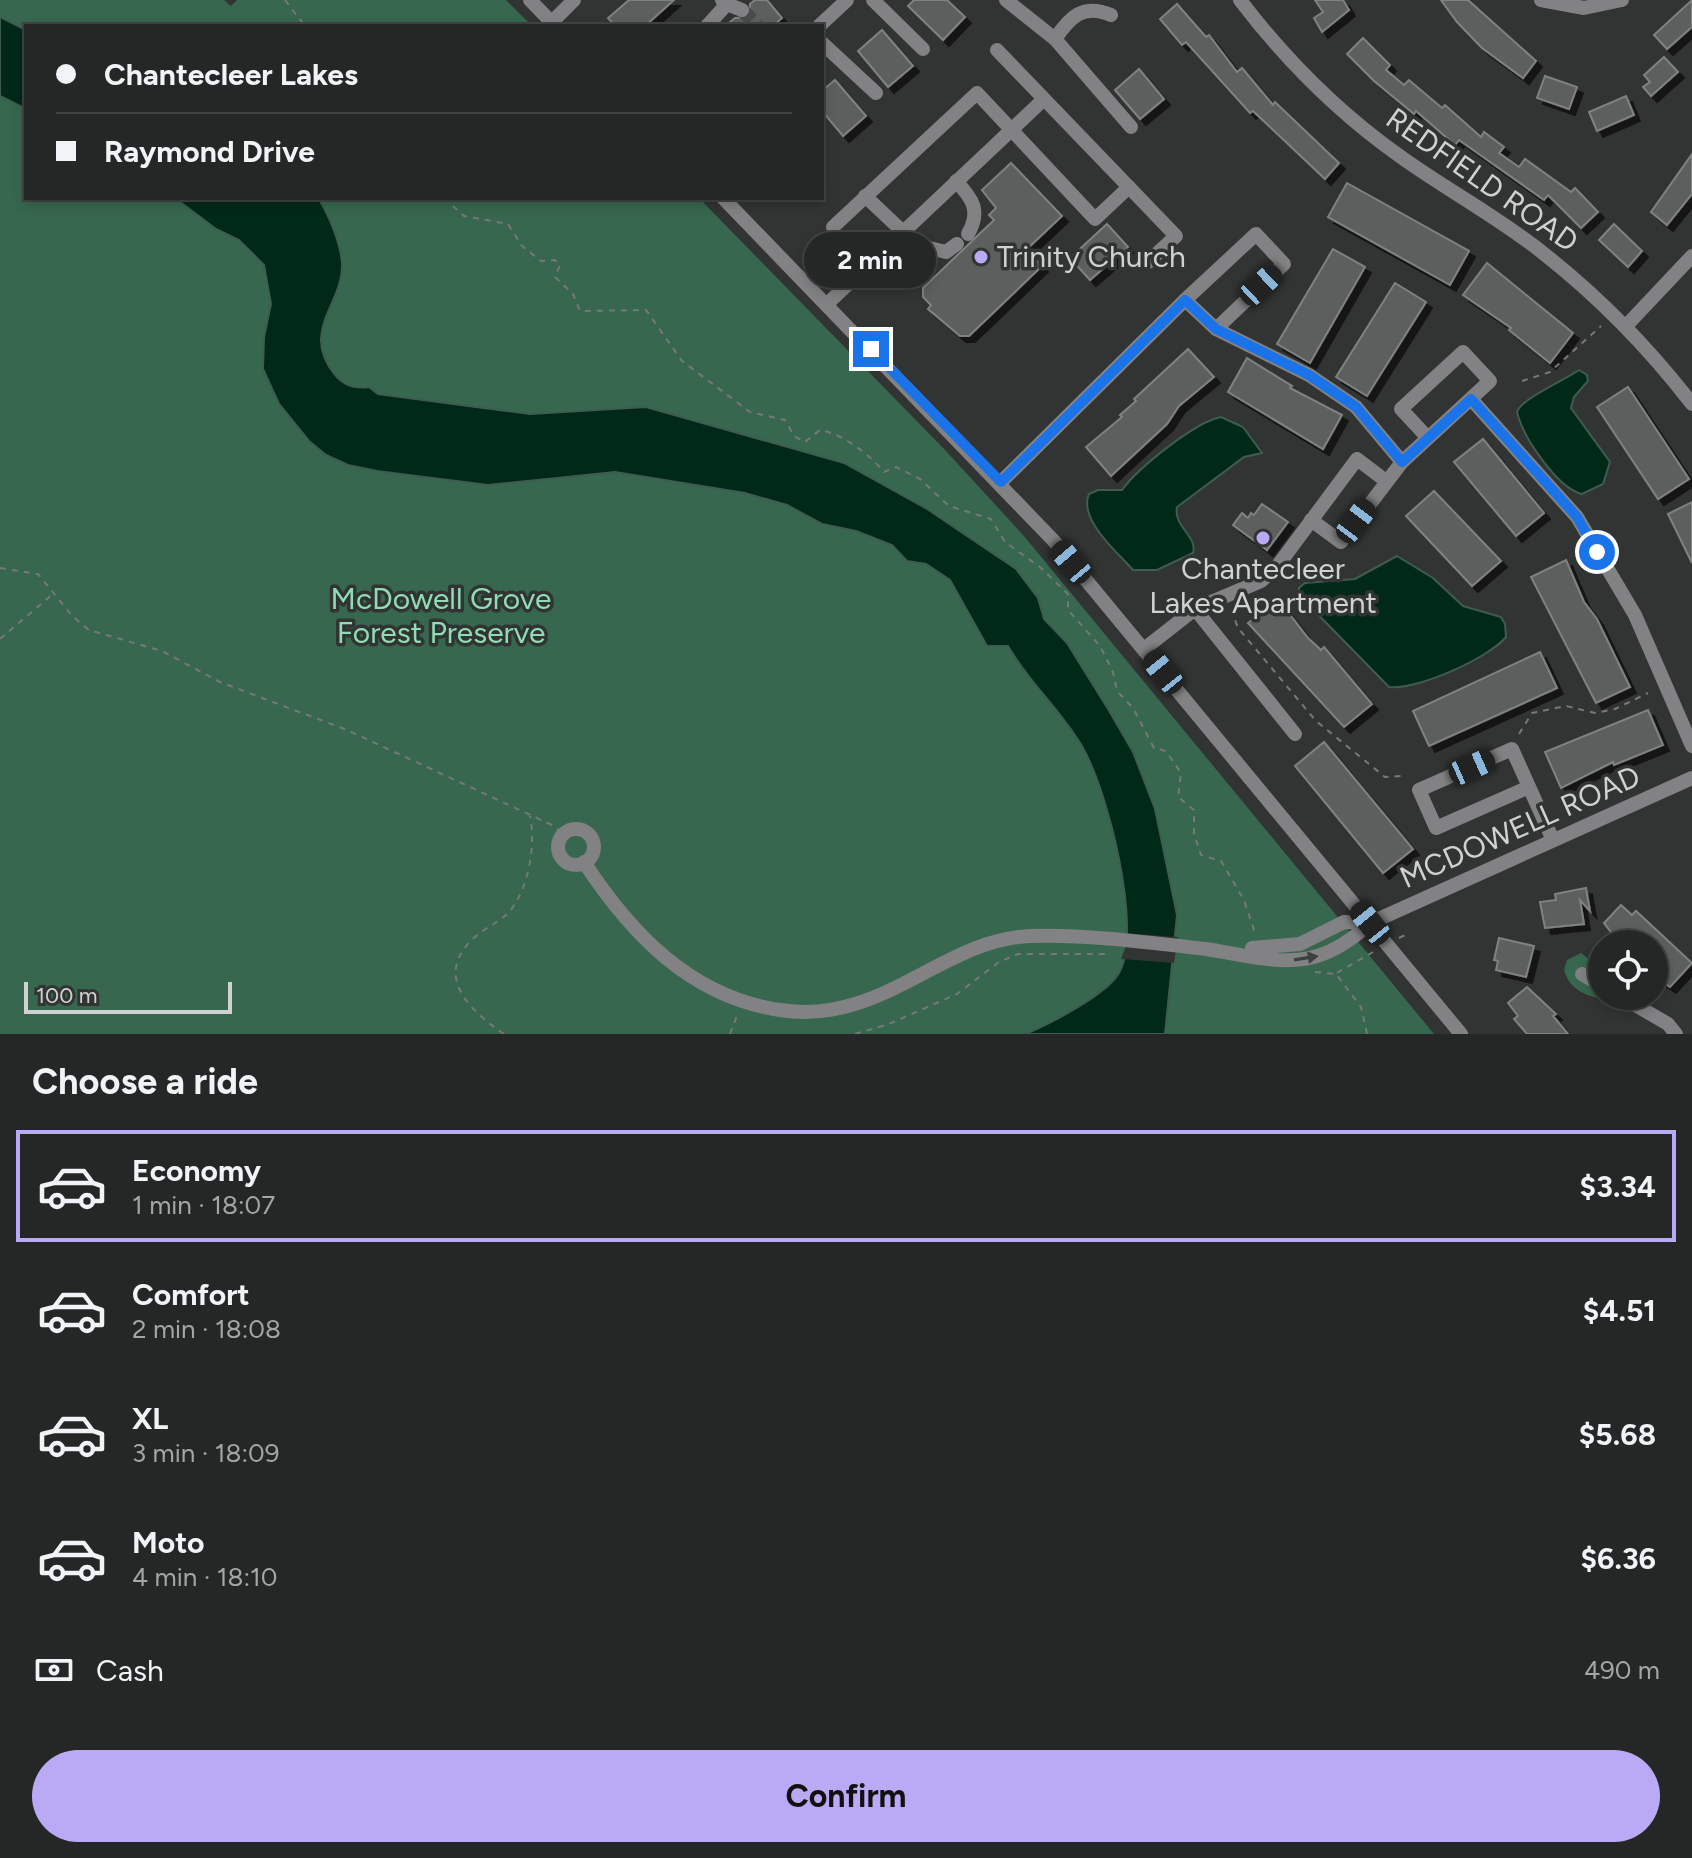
<!DOCTYPE html>
<meta charset="utf-8">
<style>
:root{--surface:#252726;--page:#313332;--text:#f1f3f6;--muted:#a3a5a7;--line:#424443;--accent:#baaaf6}
body{margin:0;font-family:Figtree,sans-serif;background:var(--page);color:var(--text);height:100vh;display:flex;flex-direction:column;font-size:30px;white-space:nowrap}
*{box-sizing:border-box;margin:0}
p{font-size:26px;color:var(--muted)}
.icon{flex:none;width:44px;height:44px;fill:none;stroke:currentColor;stroke-width:2;stroke-linecap:round;stroke-linejoin:round}
.map{position:relative;height:1034px;overflow:hidden}
.panel{display:flex;flex-direction:column;background:var(--surface);flex:1}
.panel>*{flex:none}
.top-card{position:absolute;left:24px;top:24px;width:800px;height:176px;border-radius:0px;box-shadow:0 4px 12px #0003,0 0 0 2px var(--line);display:grid;align-content:center;height:176px;padding:0 32px;background:var(--surface)}
.tools{position:absolute;left:1588px;top:930px;display:grid;gap:16px}
.tools a{display:grid;place-items:center;width:80px;height:80px;border-radius:50%;background:var(--surface);box-shadow:0 4px 12px #0003,0 0 0 2px var(--line);font-size:40px}
.scale{position:absolute;left:24px;bottom:20px;width:208px;box-sizing:border-box;padding-left:8px;border:4px solid #d0d2d1;border-top:0;font-size:22px;line-height:28px;white-space:nowrap;color:#d0d2d1;-webkit-text-stroke:6px #313432;paint-order:stroke}
.end{position:absolute;width:36px;height:36px;margin:-18px;border:10px solid #1a73e8;background:#fff;box-shadow:0 0 0 4px #fff}
.from{border-radius:50%}
.bubble{position:absolute;height:56px;border-radius:28px;background:var(--surface);box-shadow:0 4px 12px #0003,0 0 0 2px var(--line);font-size:26px;font-weight:700;line-height:56px;text-align:center}
.car{position:absolute;width:24px;height:48px;margin:-24px -12px;border-radius:10px;box-shadow:0 0 6px 2px #0007;background:linear-gradient(#222 24%,#8ab4d8 0 40%,#222 0 76%,#8ab4d8 0 86%,#222 0)}
.top-card b{display:flex;align-items:center;gap:28px;height:76px;font-size:30px}
.top-card b+b{border-top:2px solid var(--line)}
.top-card i{width:20px;height:20px;background:var(--text)}
ul{padding:0;list-style:none}
li{display:flex;align-items:center;gap:24px;height:112px;margin:0 16px 12px;padding:0 16px;border:4px solid transparent;border-radius:0px}
li div{flex:1}
li b{display:block;font-size:30px}
li em{font-style:normal;font-weight:700}
li.selected{border-color:var(--accent)}
li>.icon{width:72px;height:72px;stroke-width:1.5}
h2{padding:0 32px;font-size:36px;line-height:96px}
.pay{display:flex;align-items:center;gap:20px;height:88px;padding:0 32px;font-size:30px}
.pay p{margin-inline-start:auto}
.action{display:flex;gap:16px;margin-top:auto;padding:16px 32px}
.action a{flex:1;height:92px;border-radius:48px;background:var(--accent);color:#111;font-size:32px;font-weight:700;line-height:92px;text-align:center}
.map>svg:first-child{display:block}
.green{fill:#37674f}
.water{fill:#012918;stroke:#3f5c50;stroke-width:2}
.pier{fill:#313432}
.building{fill:#5c5f5d;stroke:#7f8280;stroke-width:2;filter:url(#shadow)}
.lines{fill:none;stroke-linecap:round;stroke-linejoin:round}
.minor-tunnel{stroke:#494c4a;stroke-width:14;stroke-dasharray:14 7;stroke-linecap:butt}
.path{stroke:#767977;stroke-width:2;stroke-dasharray:6 6;stroke-linecap:butt}
.minor{stroke:#828183;stroke-width:14}
.oneway{fill:#3d403e}
.route{stroke:#1a73e8;stroke-width:10}
.poi-dot{fill:#baaaf6;stroke:#313432;stroke-width:3}
.labels{text-anchor:middle;stroke-width:7;stroke-linejoin:round;paint-order:stroke}
.street-label{font-size:30px;fill:#d0d2d1;stroke:#313432}
.poi-label{font-size:30px;fill:#d0d2d1;stroke:#313432;text-anchor:start}
.park-label{font-size:30px;fill:#8eddb5;stroke:#313432}
</style>
<div class="map">
<svg width="1692" height="1034" viewBox="0 0 1692 1034">
<defs>
<filter id="shadow"><feDropShadow dx="6" dy="6" stdDeviation="0" flood-color="#0009"/></filter>
</defs>
<rect width="100%" height="100%" fill="#313432"/>
<g class="green">
<polygon points="0,0 224,0 231,6 237,0 506,0 532,26 26,26 26,198 699,198 946,451 1024,536 1434,1034 0,1034"/>
<path d="M1581,953L1593,962L1585,970L1602,985V996H1627L1626,1002C1602,1000 1571,997 1564,970L1567,960Z"/>
</g>
<g class="water">
<polygon points="0,17 26,30 26,109 0,96"/>
<path d="M175,198H318C329,215 340,242 342,263C344,304 299,330 335,375C344,386 356,389 369,387L378,394L530,414L646,407L844,463L927,509L1016,569L1038,598L1044,619L1067,643L1108,709L1133,752L1155,809L1177,915L1165,1034H1025C1048,1025 1110,993 1120,971C1142,927 1108,792 1083,748C1062,711 1029,683 1008,646H987L950,580L926,564L907,561L892,545L856,531L822,524L787,505L745,493L615,472L488,485L377,471L348,465L326,455L309,441L279,404L263,369L264,337L271,304L264,265L239,240L216,229Z"/>
<path d="M1579,370L1587,375L1588,381L1574,397L1571,408L1610,462L1603,484L1582,494C1557,488 1523,437 1517,412C1522,398 1565,380 1579,370Z"/>
<path d="M1221,417L1243,427L1262,453L1244,457L1177,507C1173,527 1198,536 1193,553L1157,570H1133C1117,552 1078,519 1089,494L1098,490H1122C1138,468 1195,422 1221,417Z"/>
<path d="M1397,556L1433,578L1463,606L1501,617L1505,624L1506,637C1489,658 1415,691 1389,687L1299,595V588L1305,583L1355,579Z"/>
</g>
<polygon class="pier" points="1124,933 1178,937 1174,963 1121,959 1126,946"/>
<g class="building">
<polygon points="629,0 674,0 645,26 615,26 608,18"/>
<polygon points="755,0 767,0 782,18 773,26 725,26 735,18 749,17 750,4"/>
<polygon points="914,0 947,0 965,17 943,40 908,6"/>
<polygon points="1315,0 1343,0 1349,10 1322,32 1314,18 1323,12"/>
<polygon points="1441,0 1468,0 1536,61 1523,78 1482,48 1457,22"/>
<polygon points="1692,0 1692,27 1667,49 1654,35"/>
<polygon points="1177,4 1206,37 1209,35 1237,72 1242,68 1273,105 1275,102 1339,163 1325,179 1253,111 1250,113 1186,42 1182,45 1160,19"/>
<polygon points="882,30 913,66 888,87 858,51"/>
<polygon points="1363,38 1390,65 1386,70 1404,85 1409,80 1442,108 1445,105 1481,137 1484,132 1504,147 1499,153 1519,167 1525,159 1571,192 1575,188 1598,212 1581,228 1548,195 1544,200 1459,140 1455,145 1416,111 1414,114 1374,81 1347,54"/>
<polygon points="1664,57 1678,72 1651,96 1643,87 1650,82 1644,75"/>
<polygon points="1139,69 1164,99 1140,119 1115,90"/>
<polygon points="1545,76 1577,87 1569,109 1537,98"/>
<polygon points="835,80 866,116 843,136 822,111 822,91"/>
<polygon points="1626,96 1634,115 1597,131 1589,112"/>
<polygon points="1692,154 1692,194 1667,225 1651,212"/>
<polygon points="1011,163 1062,216 1026,250 1042,266 969,336 960,336 928,309 931,305 923,297 923,288 994,220 989,215 996,208 982,190"/>
<polygon points="1347,183 1469,251 1450,285 1328,217"/>
<polygon points="1107,224 1128,247 1090,280 1070,258"/>
<polygon points="1614,224 1642,251 1628,267 1599,240"/>
<polygon points="1333,249 1365,267 1310,363 1277,344"/>
<polygon points="1487,263 1573,333 1550,363 1509,330 1511,328 1463,295"/>
<polygon points="1395,283 1426,302 1367,396 1336,377"/>
<polygon points="1188,349 1214,377 1179,406 1167,424 1111,476 1086,447 1122,417 1120,415 1136,401 1134,399"/>
<polygon points="1247,358 1292,386 1290,388 1342,415 1323,449 1228,392"/>
<polygon points="1628,387 1689,479 1658,499 1597,407"/>
<polygon points="1483,439 1544,513 1516,536 1454,462"/>
<polygon points="1434,491 1501,561 1472,586 1406,516"/>
<polygon points="1692,502 1692,563 1668,514"/>
<polygon points="1262,504 1288,522 1267,550 1233,525 1242,513 1248,518 1251,513 1254,515"/>
<polygon points="1566,560 1584,602 1597,619 1630,687 1596,703 1531,577"/>
<polygon points="1278,599 1308,638 1321,650 1324,647 1372,704 1344,727 1248,623"/>
<polygon points="1540,652 1557,688 1429,746 1413,711"/>
<polygon points="1648,710 1663,745 1614,765 1613,762 1561,788 1545,752"/>
<polygon points="1324,742 1413,849 1383,873 1295,766"/>
<polygon points="1586,888 1590,911 1580,900 1584,924 1545,928 1540,902 1556,900 1555,894"/>
<polygon points="1621,905 1632,915 1636,911 1692,963 1670,987 1654,976 1654,944 1620,944 1604,923"/>
<polygon points="1499,938 1534,946 1526,977 1496,970 1498,961 1494,960"/>
<polygon points="1527,987 1556,1014 1553,1016 1568,1034 1527,1034 1514,1019 1518,1016 1508,1003"/>
</g>
<g class="lines">
<polyline class="minor-tunnel" points="742,10 758,26"/>
<g class="path">
<polyline points="285,0 305,26"/>
<path d="M444,198L464,216L508,224L522,246L541,261L555,260L560,265L555,277L573,294L580,311L646,310L682,361L750,412L785,420L794,436L805,442L820,430C843,434 869,454 884,472L896,467L920,479L949,506L991,519L1005,542L1040,567L1068,594V610L1100,646L1113,672L1117,691L1133,708L1154,748L1166,751L1181,773L1178,797L1194,810V834L1201,855L1221,861L1244,900L1255,933"/>
<polyline points="1522,381 1550,372 1601,326"/>
<polyline points="0,568 38,574 73,617 89,630 162,651 220,682 347,730 552,825 563,834"/>
<polyline points="1231,609 1238,628 1316,721 1385,777 1401,776"/>
<polyline points="0,639 54,593"/>
<polyline points="1519,734 1532,713 1566,706 1595,713 1615,709 1648,693"/>
<polyline points="1399,938 1407,934"/>
<polyline points="1315,972 1336,974 1361,1007 1367,1034"/>
<polyline points="1337,973 1373,952"/>
<path d="M504,1034C469,1010 432,975 475,937C486,927 500,922 510,911C529,887 536,845 530,816"/>
<polyline points="730,1034 738,1013"/>
<polyline points="855,1034 889,1024 957,994 999,962 1018,954 1105,954"/>
</g>
<g class="minor">
<polyline points="530,0 555,26"/>
<polyline points="873,0 923,49"/>
<polyline points="1006,0 1055,39 1131,127"/>
<path d="M1240,0C1285,59 1340,114 1401,157C1447,190 1498,217 1543,253C1599,297 1648,347 1692,404"/>
<polyline points="1541,0 1584,8 1622,0"/>
<polyline points="727,4 742,10"/>
<polyline points="552,22 574,0"/>
<polyline points="707,26 727,4 722,0"/>
<polyline points="819,26 847,0"/>
<path d="M1055,39C1070,17 1083,3 1111,15"/>
<polyline points="822,43 876,93"/>
<polyline points="997,50 1176,236 1148,262"/>
<path d="M956,181C973,199 981,211 968,234"/>
<polyline points="865,196 917,245 946,252 957,244"/>
<polyline points="723,198 1053,540 1461,1034"/>
<polyline points="833,227 977,93 1095,219 1129,187"/>
<polyline points="1185,300 1256,234 1284,264 1216,329"/>
<polyline points="827,304 1043,100"/>
<polyline points="1626,326 1692,256"/>
<polyline points="1471,399 1577,517 1635,615 1692,746"/>
<polyline points="1001,482 1185,300 1216,329 1309,375 1356,407 1402,462"/>
<polyline points="1311,520 1341,542 1402,462 1490,381 1463,352 1401,409 1428,438"/>
<polyline points="1195,609 1295,734"/>
<polyline points="1144,649 1195,609 1261,581 1276,568 1357,459 1386,481"/>
<polyline points="1529,787 1436,828 1419,790 1512,749 1553,840"/>
<circle cx="576" cy="847" r="18"/>
<path d="M584,862C631,934 691,997 780,1010C882,1026 942,939 1031,936C1084,934 1153,943 1206,949C1239,954 1280,966 1314,957C1336,951 1353,939 1370,923L1692,778"/>
<polyline points="1252,948 1300,944 1344,922 1370,923"/>
<polyline points="1582,974 1602,986"/>
<polyline points="1620,996 1668,1024 1676,1034"/>
</g>
</g>
<defs><path id="oneway-solid" d="M-6-.8H1V-3.2L6.5 0L1 3.2V.8H-6Z" transform="scale(2)"/></defs>
<use class="oneway" href="#oneway-solid" transform="translate(1306 958) rotate(-9)"/>
<g class="lines">
<polyline class="route" points="871,349 1001,482 1185,300 1216,329 1309,375 1356,407 1402,462 1471,399 1577,517 1597,552"/>
</g>
<g class="poi-dot">
<circle cx="981" cy="257" r="8"/>
<circle cx="1263" cy="538" r="8"/>
</g>
<g class="labels">
<g class="street-label">
<text transform="translate(1482 180) rotate(35)" y="10">REDFIELD ROAD</text>
<text transform="translate(1520 827) rotate(-24)" y="10">MCDOWELL ROAD</text>
</g>
<g class="poi-label">
<text x="997" y="267">Trinity Church</text>
<text x="1263" y="579" text-anchor="middle">Chantecleer<tspan x="1263" dy="34">Lakes Apartment</tspan></text>
</g>
<g class="park-label">
<text x="441" y="609">McDowell Grove<tspan x="441" dy="34">Forest Preserve</tspan></text>
</g>
</g>
</svg>
<div class="tools">
<a><svg class="icon" aria-label="locate" viewBox="0 0 24 24"><circle cx="12" cy="12" r="6"/><path d="M12 2v4M12 18v4M2 12h4M18 12h4"/></svg></a>
</div>
<div class="scale">100 m</div>
<i class="end from" style="left:1597px;top:552px"></i>
<i class="end" style="left:871px;top:349px"></i>
<div class="bubble" style="left:804px;top:232px;width:132px">2 min</div>
<i class="car" style="left:1261px;top:285px;rotate:47deg"></i>
<i class="car" style="left:1356px;top:521px;rotate:37deg"></i>
<i class="car" style="left:1071px;top:562px;rotate:320deg"></i>
<i class="car" style="left:1163px;top:672px;rotate:321deg"></i>
<i class="car" style="left:1472px;top:767px;rotate:66deg"></i>
<i class="car" style="left:1370px;top:923px;rotate:321deg"></i>
<div class="top-card">
<b><i class="from"></i>Chantecleer Lakes</b>
<b><i></i>Raymond Drive</b>
</div>
</div>
<section class="panel">
<h2>Choose a ride</h2>
<ul>
<li class="selected"><svg class="icon" aria-label="car" viewBox="0 0 24 24"><path d="M5 17H2v-5l4-1 3-4h7l3 4 3 1v5h-3M9 17h6M6 11h13"/><circle cx="7" cy="17" r="2"/><circle cx="17" cy="17" r="2"/></svg><div><b>Economy</b><p>1 min · 18:07</p></div><em>$3.34</em></li>
<li><svg class="icon" aria-label="car" viewBox="0 0 24 24"><path d="M5 17H2v-5l4-1 3-4h7l3 4 3 1v5h-3M9 17h6M6 11h13"/><circle cx="7" cy="17" r="2"/><circle cx="17" cy="17" r="2"/></svg><div><b>Comfort</b><p>2 min · 18:08</p></div><em>$4.51</em></li>
<li><svg class="icon" aria-label="car" viewBox="0 0 24 24"><path d="M5 17H2v-5l4-1 3-4h7l3 4 3 1v5h-3M9 17h6M6 11h13"/><circle cx="7" cy="17" r="2"/><circle cx="17" cy="17" r="2"/></svg><div><b>XL</b><p>3 min · 18:09</p></div><em>$5.68</em></li>
<li><svg class="icon" aria-label="car" viewBox="0 0 24 24"><path d="M5 17H2v-5l4-1 3-4h7l3 4 3 1v5h-3M9 17h6M6 11h13"/><circle cx="7" cy="17" r="2"/><circle cx="17" cy="17" r="2"/></svg><div><b>Moto</b><p>4 min · 18:10</p></div><em>$6.36</em></li>
</ul>
<div class="pay"><svg class="icon" aria-label="cash" viewBox="0 0 24 24"><path d="M3 7h18v10H3z"/><circle cx="12" cy="12" r="2"/></svg>Cash<p>490 m</p></div>
<div class="action"><a>Confirm</a></div>
</section>
